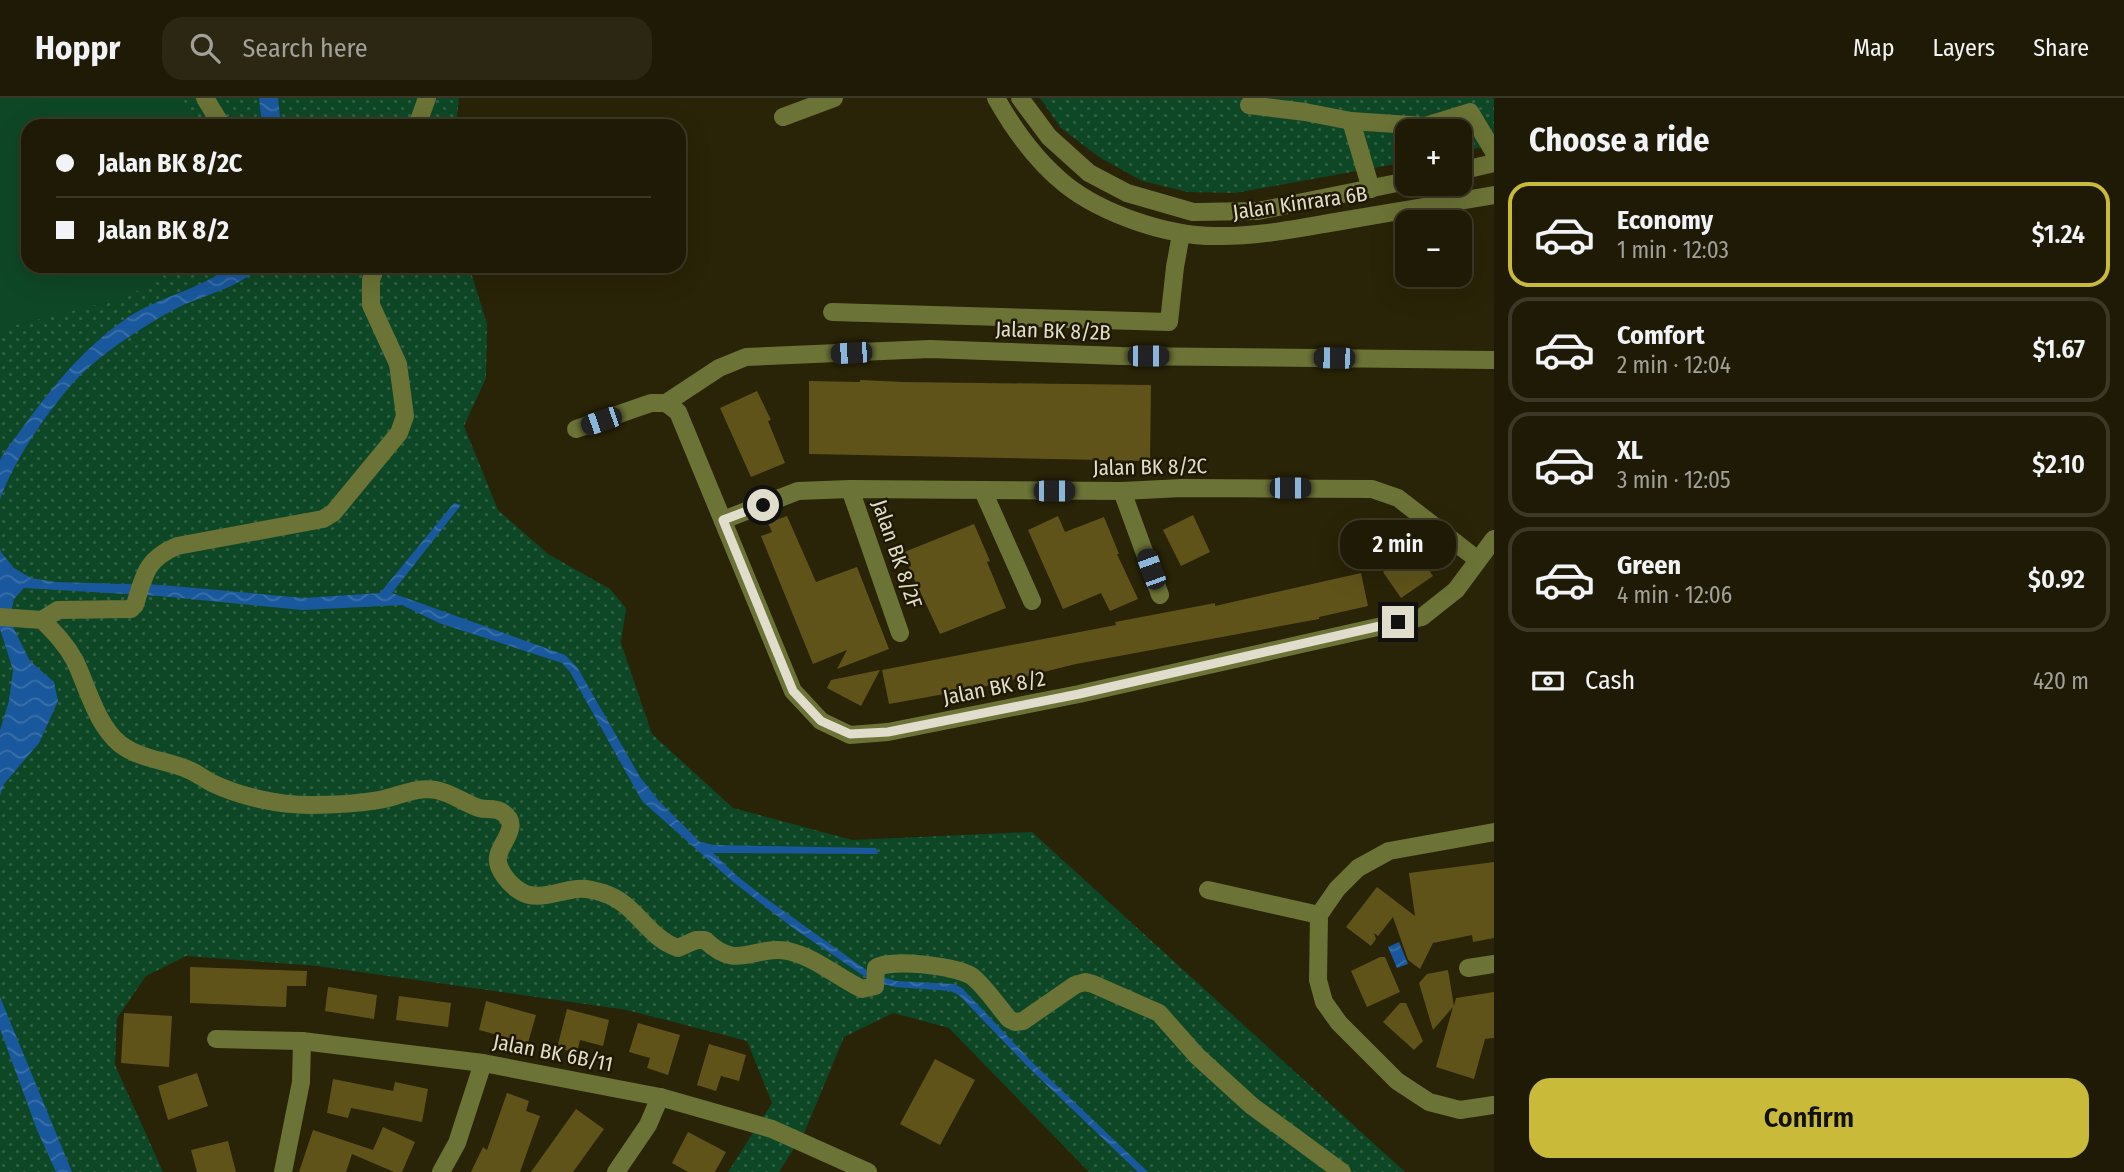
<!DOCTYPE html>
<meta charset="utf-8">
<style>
:root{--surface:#1f1a05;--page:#2c2713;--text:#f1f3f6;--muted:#a1a19a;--line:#3c3827;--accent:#caba3a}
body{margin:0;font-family:"Fira Sans Condensed",sans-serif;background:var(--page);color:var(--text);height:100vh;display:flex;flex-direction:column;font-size:26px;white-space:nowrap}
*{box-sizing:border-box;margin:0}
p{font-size:23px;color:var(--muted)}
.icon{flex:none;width:38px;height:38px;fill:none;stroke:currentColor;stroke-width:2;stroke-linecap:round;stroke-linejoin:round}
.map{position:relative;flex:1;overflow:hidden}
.side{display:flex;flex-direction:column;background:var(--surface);width:630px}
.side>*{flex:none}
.top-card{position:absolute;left:21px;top:21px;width:665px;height:154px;border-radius:21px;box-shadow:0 7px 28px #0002,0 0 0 2px var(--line);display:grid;align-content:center;height:154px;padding:0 35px;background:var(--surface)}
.fabs{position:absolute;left:1395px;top:21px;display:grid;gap:14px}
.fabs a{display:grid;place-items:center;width:77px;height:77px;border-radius:14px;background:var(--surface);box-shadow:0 7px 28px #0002,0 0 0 2px var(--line);font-size:35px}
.end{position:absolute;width:32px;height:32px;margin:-16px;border:9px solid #e1ddcd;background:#111;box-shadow:0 0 0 4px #111}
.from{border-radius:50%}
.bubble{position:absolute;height:49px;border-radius:21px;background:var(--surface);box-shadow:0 7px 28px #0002,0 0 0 2px var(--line);font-size:23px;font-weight:600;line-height:49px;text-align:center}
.car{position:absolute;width:21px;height:42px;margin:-21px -10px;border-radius:9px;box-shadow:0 0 5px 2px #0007;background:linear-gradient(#222 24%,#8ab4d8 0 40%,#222 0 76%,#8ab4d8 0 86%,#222 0)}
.top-card b{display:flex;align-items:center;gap:24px;height:66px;font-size:26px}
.top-card b+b{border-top:2px solid var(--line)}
.top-card i{width:18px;height:18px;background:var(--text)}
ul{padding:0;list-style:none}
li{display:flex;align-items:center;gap:21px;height:105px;margin:0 14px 10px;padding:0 21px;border:4px solid var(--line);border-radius:21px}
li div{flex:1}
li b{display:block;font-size:26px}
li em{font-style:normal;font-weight:600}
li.selected{border-color:var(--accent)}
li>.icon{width:63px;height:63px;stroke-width:1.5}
h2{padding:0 35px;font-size:32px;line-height:84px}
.pay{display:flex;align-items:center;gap:18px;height:77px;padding:0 35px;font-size:26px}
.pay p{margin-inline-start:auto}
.primary-button{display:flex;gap:14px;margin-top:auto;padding:14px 35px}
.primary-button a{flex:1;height:80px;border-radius:21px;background:var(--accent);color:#111;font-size:28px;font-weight:600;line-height:80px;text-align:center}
header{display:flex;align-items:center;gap:42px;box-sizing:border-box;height:98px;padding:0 35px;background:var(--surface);border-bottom:2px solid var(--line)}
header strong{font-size:33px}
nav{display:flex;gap:38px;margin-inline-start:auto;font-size:24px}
.search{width:490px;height:63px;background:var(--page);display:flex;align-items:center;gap:18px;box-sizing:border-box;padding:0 24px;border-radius:21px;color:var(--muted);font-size:26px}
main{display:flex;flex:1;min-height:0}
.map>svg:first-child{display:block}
.grass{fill:url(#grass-dots)}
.pitch{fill:#0e4726}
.water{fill:url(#water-waves)}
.building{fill:#60531a}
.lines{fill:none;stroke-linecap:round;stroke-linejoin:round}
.minor{stroke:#6c7336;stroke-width:18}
.route{stroke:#e1ddcd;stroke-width:9}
.labels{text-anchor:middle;stroke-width:5;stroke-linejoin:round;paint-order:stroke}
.street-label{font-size:21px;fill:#e1ddcd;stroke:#201901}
</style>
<header>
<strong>Hoppr</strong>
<div class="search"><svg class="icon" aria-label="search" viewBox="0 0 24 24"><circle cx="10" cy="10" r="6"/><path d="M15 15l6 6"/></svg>Search here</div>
<nav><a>Map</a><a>Layers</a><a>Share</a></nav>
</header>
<main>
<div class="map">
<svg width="1494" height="1074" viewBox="0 0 1494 1074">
<defs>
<pattern id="grass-dots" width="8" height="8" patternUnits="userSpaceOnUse" patternTransform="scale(1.75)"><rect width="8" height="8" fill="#0e4726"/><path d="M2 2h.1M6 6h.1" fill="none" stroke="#316144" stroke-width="1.8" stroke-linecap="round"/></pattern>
<pattern id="water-waves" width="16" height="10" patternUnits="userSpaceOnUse" patternTransform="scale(1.75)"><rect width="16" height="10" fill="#19589d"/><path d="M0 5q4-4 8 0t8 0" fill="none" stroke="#3a70a9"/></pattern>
</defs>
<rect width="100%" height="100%" fill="#292307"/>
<g class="grass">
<polygon points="0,0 459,0 456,28 28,28 28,168 469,168 487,226 486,280 464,328 498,412 548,456 610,491 626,510 621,545 652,636 733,710 852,742 1032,734 1405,1074 1089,1074 949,930 893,915 844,939 805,1033 779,1074 728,1074 772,1005 747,943 627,912 318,868 186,858 146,878 117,920 115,967 163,1074 0,1074"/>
<polygon points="1040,0 1494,0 1494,47 1460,54 1460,33 1407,33 1407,64 1235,95 1188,94 1142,83 1099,59 1061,30"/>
</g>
<polygon class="pitch" points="0,0 183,0 193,28 28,28 28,168 181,168 124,200 0,231"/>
<g class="water">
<polygon points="259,0 278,0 281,28 262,28"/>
<path d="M230,168H259C239,191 205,196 179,209C148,225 115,247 89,269C58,296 12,364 0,402V362L4,355C41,304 77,253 130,218C162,198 201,191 230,168Z"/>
<polygon points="454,405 461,407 392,495 565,557 577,569 640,679 659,703 700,744 714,747 876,750 878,756 713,755 737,778 764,799 872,876 896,883 954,886 962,890 1033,965 1148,1074 1138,1074 1028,969 959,897 950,893 895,889 870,882 793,830 732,783 642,703 570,574 562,565 439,525 402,507 302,512 160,498 24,490 14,501 12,510 14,531 30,563 54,584 58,603 39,645 4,686 0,698 0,632 9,603 13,572 0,531 0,450 1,454 14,470 31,480 55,484 162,487 304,500 380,495"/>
<polygon points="1399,844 1408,866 1397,870 1388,849"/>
<polygon points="0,899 72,1074 56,1074 37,1032 0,931"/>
</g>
<g class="building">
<polygon points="860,282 903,284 1151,287 1150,363 809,356 809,283 860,284"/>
<polygon points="757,293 771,322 768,323 785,365 751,379 720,310"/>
<polygon points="1193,417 1210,454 1181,468 1163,432"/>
<polygon points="787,418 816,484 857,469 889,551 837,571 847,552 813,566 761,438 772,434 768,425"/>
<polygon points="1058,418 1065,434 1104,419 1119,456 1117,456 1138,501 1110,513 1101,495 1063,511 1028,432"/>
<polygon points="974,426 990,463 987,464 1006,510 940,536 902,455"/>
<polygon points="1416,452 1433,478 1401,500 1383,474"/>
<polygon points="1361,475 1368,508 1319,519 1319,521 1076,566 978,590 889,606 882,572 1116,527 1115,524 1215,505 1215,508"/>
<polygon points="880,572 861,608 827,590 831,582"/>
<polygon points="1494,764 1494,840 1473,844 1472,837 1433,845 1420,871 1408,862 1393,819 1378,838 1374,835 1376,841 1371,848 1346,829 1377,789 1415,818 1409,775"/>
<polygon points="1380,859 1385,859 1400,894 1367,909 1351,873"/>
<polygon points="190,869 307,873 306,888 287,888 286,909 190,905"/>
<polygon points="1448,872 1454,908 1456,900 1494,894 1494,940 1485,941 1474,981 1436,969 1453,909 1433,932 1419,885 1427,876"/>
<polygon points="328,889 377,897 374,921 325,913"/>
<polygon points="399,898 451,905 448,929 396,922"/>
<polygon points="486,903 536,917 528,945 479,932"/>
<polygon points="1400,905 1406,905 1423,943 1414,952 1383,924"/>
<polygon points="567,911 609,922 603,948 580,942 577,955 557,950"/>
<polygon points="124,915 172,918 169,969 121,965"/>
<polygon points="638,925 680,937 668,977 647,970 650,960 629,954"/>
<polygon points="709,946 746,957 739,983 721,978 716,993 697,987"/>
<polygon points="935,961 975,982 940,1047 900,1026"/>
<polygon points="197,975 208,1008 168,1022 158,988"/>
<polygon points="333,981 393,993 395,984 428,991 422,1024 351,1010 348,1020 327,1015"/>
<polygon points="507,995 529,1003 526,1013 540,1018 520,1074 471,1074 483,1049 487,1052"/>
<polygon points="576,1011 604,1031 573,1074 531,1074"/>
<polygon points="383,1029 415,1044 402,1074 394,1074 352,1056 346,1074 299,1074 313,1032 373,1052"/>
<polygon points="688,1034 726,1054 715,1074 688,1074 672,1065"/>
<polygon points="228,1043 236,1074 197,1074 191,1052"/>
</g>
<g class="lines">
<g class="minor">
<polyline points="205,0 222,28"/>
<path d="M996,0C1014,32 1036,63 1066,87C1103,116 1167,138 1215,138C1257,139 1299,130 1341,123C1392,114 1443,106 1494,97"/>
<polyline points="1020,0 1049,39 1089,75 1127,95 1193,114 1258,113 1407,83"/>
<polyline points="1249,7 1305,14 1351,23 1425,28 1470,14 1494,54"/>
<polyline points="783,19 834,0"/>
<polyline points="1351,23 1371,91"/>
<polyline points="417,28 427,0"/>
<polyline points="1460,73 1494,65"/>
<polyline points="832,214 1169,224 1175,169 1181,136"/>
<polyline points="666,305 678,314 793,593 821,623 850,637 888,634 1079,596 1422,519 1456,492 1494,441"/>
<polyline points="666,305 719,270 746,259 930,251 1121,258 1494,262"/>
<polyline points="576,331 651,305 666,305"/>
<polyline points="850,391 900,535"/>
<polyline points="983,393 1032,503"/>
<polyline points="1122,393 1160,497"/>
<polyline points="723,422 798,393 850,391 1122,393 1182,390 1372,391 1398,400 1478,462"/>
<path d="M0,519L42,522L58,512L131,511L135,507C144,477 146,461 177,448L323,421L333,415L399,335L405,318L398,266L371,207V182L376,168"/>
<path d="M42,522C55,535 66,546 75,563C88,590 96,626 120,646C141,662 167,662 189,672C197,675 204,681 212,685C241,699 279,707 310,707C333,707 356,706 379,702C398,699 416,688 436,692C452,695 464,705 479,710C486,712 493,710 500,713C524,726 500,744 498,759C496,771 510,787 520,793C536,804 559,793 577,791C586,790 594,792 603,795C635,804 647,840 678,850L696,842H705C738,874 752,847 788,853C815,859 837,879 862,891L875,888L876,870C890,860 959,868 973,879C986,890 997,907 1009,921L1015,924L1023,923L1075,887L1085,884L1093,886L1159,915L1197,958L1252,1008L1342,1074"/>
<polyline points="1494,734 1389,753 1358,770 1337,791 1319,817 1318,882 1324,904 1339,925 1397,983 1429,1004 1460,1012 1494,1007"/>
<polyline points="1208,792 1319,817"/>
<polyline points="1468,870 1494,866"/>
<polyline points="216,941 302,943 483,965 660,999 772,1031 868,1074"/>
<polyline points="283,1074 301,984 302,943"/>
<polyline points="441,1074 457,1045 483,965"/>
<polyline points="616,1074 648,1027 660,999"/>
</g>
</g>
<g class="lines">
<polyline class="route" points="763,407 723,422 793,593 821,623 850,636 888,634 1079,596 1398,524"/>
</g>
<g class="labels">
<g class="street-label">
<text transform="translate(1300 105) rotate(-8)" y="7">Jalan Kinrara 6B</text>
<text transform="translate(1053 233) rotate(2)" y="7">Jalan BK 8/2B</text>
<text transform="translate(1150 369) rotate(-1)" y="7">Jalan BK 8/2C</text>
<text transform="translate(897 456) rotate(71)" y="7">Jalan BK 8/2F</text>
<text transform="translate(994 590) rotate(-11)" y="7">Jalan BK 8/2</text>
<text transform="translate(553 955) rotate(11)" y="7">Jalan BK 6B/11</text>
</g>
</g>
</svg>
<div class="fabs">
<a>+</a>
<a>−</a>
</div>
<i class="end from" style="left:763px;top:407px"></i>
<i class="end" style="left:1398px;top:524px"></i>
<div class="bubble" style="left:1340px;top:422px;width:116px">2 min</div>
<i class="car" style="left:851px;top:255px;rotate:267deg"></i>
<i class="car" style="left:1148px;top:258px;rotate:90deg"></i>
<i class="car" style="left:1334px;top:260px;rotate:271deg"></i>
<i class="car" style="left:601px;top:323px;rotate:251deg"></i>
<i class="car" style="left:1290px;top:390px;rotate:90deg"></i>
<i class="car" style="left:1054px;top:393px;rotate:90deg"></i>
<i class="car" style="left:1151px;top:471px;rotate:340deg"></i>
<div class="top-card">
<b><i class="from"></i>Jalan BK 8/2C</b>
<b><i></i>Jalan BK 8/2</b>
</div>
</div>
<section class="side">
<h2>Choose a ride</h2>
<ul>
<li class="selected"><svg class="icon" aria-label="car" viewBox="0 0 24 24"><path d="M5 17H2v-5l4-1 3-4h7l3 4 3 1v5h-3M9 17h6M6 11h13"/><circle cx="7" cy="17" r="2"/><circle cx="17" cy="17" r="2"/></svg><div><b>Economy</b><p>1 min · 12:03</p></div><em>$1.24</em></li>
<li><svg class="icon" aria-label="car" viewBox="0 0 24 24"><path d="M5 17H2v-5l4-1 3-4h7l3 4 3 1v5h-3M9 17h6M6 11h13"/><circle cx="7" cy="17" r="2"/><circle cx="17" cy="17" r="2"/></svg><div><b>Comfort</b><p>2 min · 12:04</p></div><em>$1.67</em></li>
<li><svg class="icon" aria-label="car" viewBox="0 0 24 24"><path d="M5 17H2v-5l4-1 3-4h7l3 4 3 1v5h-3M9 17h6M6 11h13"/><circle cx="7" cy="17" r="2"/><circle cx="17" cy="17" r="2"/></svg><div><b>XL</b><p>3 min · 12:05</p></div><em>$2.10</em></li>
<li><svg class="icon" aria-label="car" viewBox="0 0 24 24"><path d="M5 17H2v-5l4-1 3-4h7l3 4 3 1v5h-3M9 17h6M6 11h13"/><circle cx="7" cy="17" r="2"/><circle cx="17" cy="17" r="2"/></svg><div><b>Green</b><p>4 min · 12:06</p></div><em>$0.92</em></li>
</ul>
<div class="pay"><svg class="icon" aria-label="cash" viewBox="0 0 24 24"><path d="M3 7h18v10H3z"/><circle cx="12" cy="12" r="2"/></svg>Cash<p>420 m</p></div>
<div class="primary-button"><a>Confirm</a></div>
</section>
</main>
